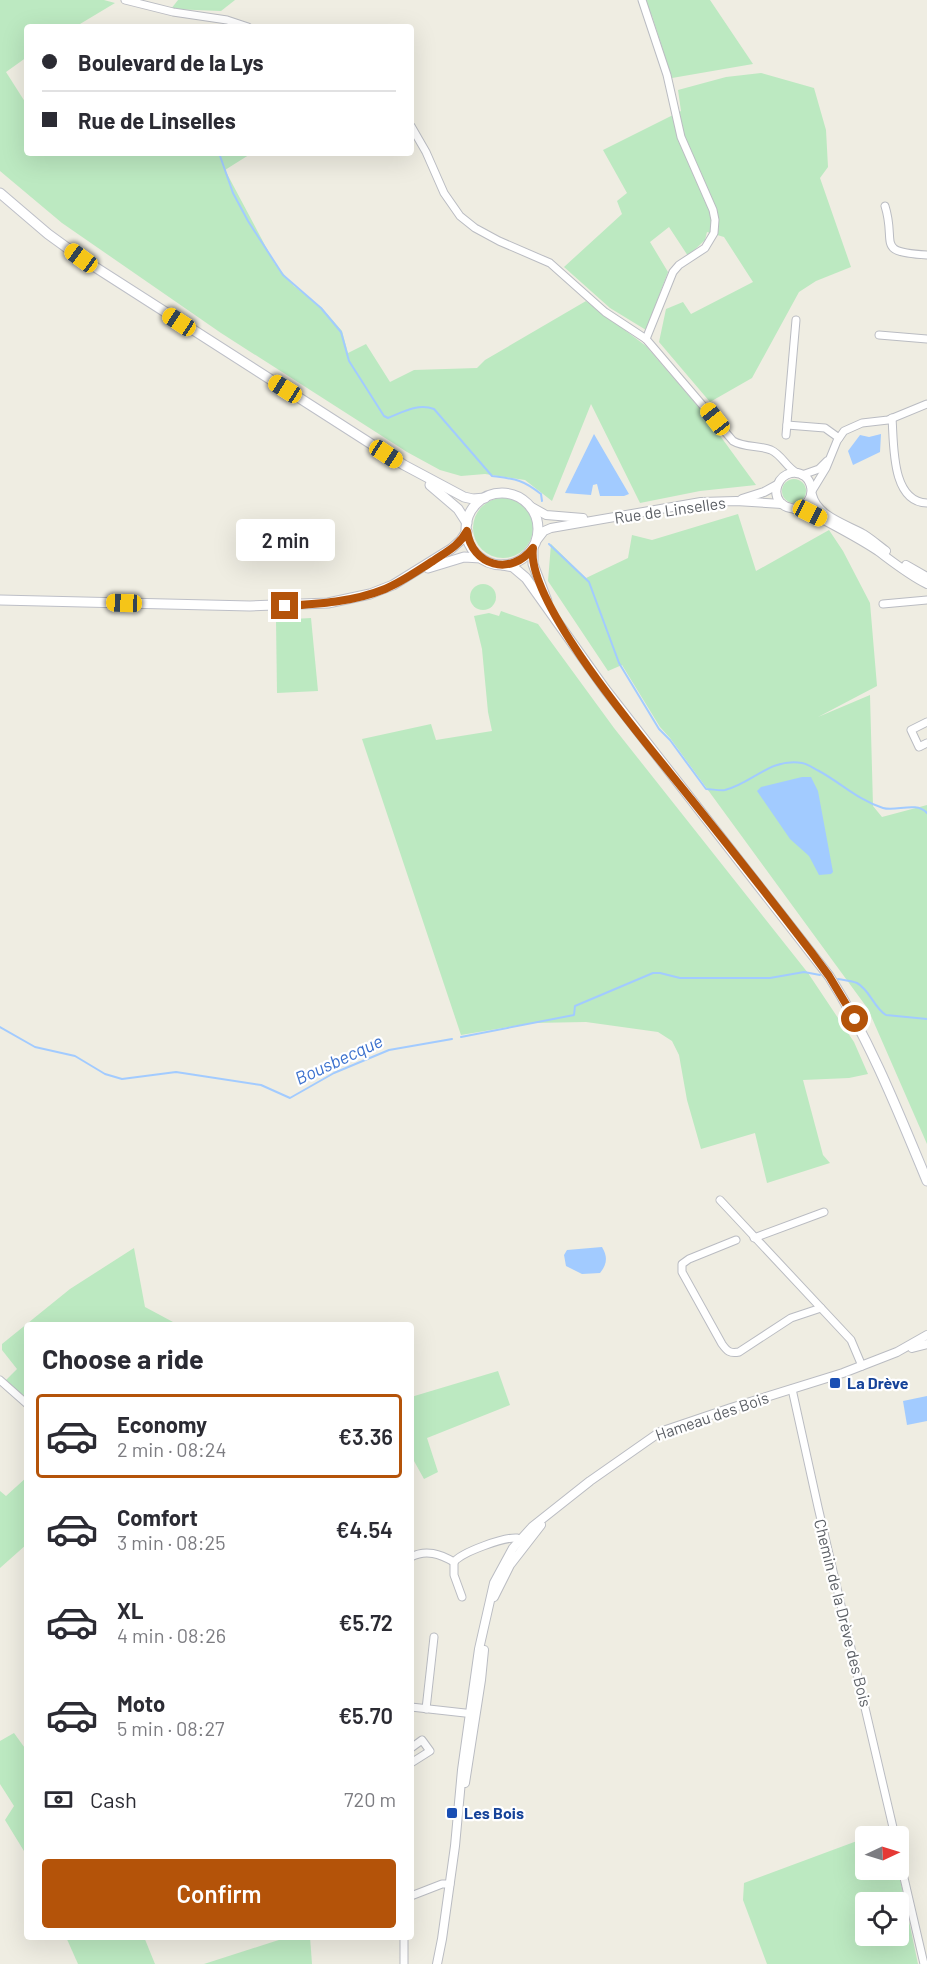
<!DOCTYPE html>
<meta charset="utf-8">
<style>
:root{--surface:#fff;--page:#f2f2f3;--text:#2b2b33;--muted:#7c7c81;--line:#e1e1e2;--accent:#b45309}
body{margin:0;font-family:Barlow,sans-serif;background:var(--page);color:var(--text);height:100vh;display:flex;flex-direction:column;font-size:22px;white-space:nowrap}
*{box-sizing:border-box;margin:0}
p{font-size:20px;color:var(--muted)}
.icon{flex:none;width:33px;height:33px;fill:none;stroke:currentColor;stroke-width:2;stroke-linecap:round;stroke-linejoin:round}
.map{position:relative;flex:1;overflow:hidden}
.side{position:absolute;left:24px;top:1322px;width:390px;height:618px;display:flex;flex-direction:column;background:var(--surface);border-radius:6px;box-shadow:0 6px 24px #0002}
.side>*{flex:none}
.hud{position:absolute;left:24px;top:24px;width:390px;height:132px;border-radius:6px;box-shadow:0 6px 24px #0002;display:grid;align-content:center;height:132px;padding:0 18px;background:var(--surface)}
.needle{width:39px;rotate:86deg}
.buttons{position:absolute;left:855px;top:1826px;display:grid;gap:12px}
.buttons a{display:grid;place-items:center;width:54px;height:54px;border-radius:6px;background:var(--surface);box-shadow:0 6px 24px #0002;font-size:30px}
.end{position:absolute;width:27px;height:27px;margin:-14px;border:8px solid #b45309;background:#fff;box-shadow:0 0 0 3px #fff}
.from{border-radius:50%}
.bubble{position:absolute;height:42px;border-radius:6px;background:var(--surface);box-shadow:0 6px 24px #0002;font-size:20px;font-weight:600;line-height:42px;text-align:center}
.car{position:absolute;width:18px;height:36px;margin:-18px -9px;border-radius:8px;box-shadow:0 0 4px 2px #0007;background:linear-gradient(#f5c518 24%,#345 0 40%,#f5c518 0 76%,#345 0 86%,#f5c518 0)}
.hud b{display:flex;align-items:center;gap:21px;height:57px;font-size:22px}
.hud b+b{border-top:2px solid var(--line)}
.hud i{width:15px;height:15px;background:var(--text)}
ul{padding:0;list-style:none}
li{display:flex;align-items:center;gap:18px;height:84px;margin:0 12px 9px;padding:0 6px;border:3px solid transparent;border-radius:6px}
li div{flex:1}
li b{display:block;font-size:22px}
li em{font-style:normal;font-weight:600}
li.active{border-color:var(--accent)}
li>.icon{width:54px;height:54px;stroke-width:1.5}
h2{padding:0 18px;font-size:27px;line-height:72px}
.pay{display:flex;align-items:center;gap:15px;height:66px;padding:0 18px;font-size:22px}
.pay p{margin-inline-start:auto}
.cta{display:flex;gap:12px;margin-top:auto;padding:12px 18px}
.cta a{flex:1;height:69px;border-radius:6px;background:var(--accent);color:#fff;font-size:24px;font-weight:600;line-height:69px;text-align:center}
.map>svg:first-child{display:block}
.green{fill:#bce9c1;fill-rule:evenodd}
.water{fill:#a2cbff}
.lines{fill:none;stroke-linecap:round;stroke-linejoin:round}
.stream{stroke:#a2cbff;stroke-width:2}
.minor-casing{stroke:#babcc2;stroke-width:9}
.tertiary-casing{stroke:#babcc2;stroke-width:10}
.secondary-casing{stroke:#bdbfc7;stroke-width:11}
.minor{stroke:#fff;stroke-width:7}
.tertiary{stroke:#fff;stroke-width:8}
.secondary{stroke:#fff;stroke-width:9}
.route{stroke:#b45309;stroke-width:8}
.transit-dot{fill:#1a4fb4;stroke:#fff;stroke-width:2}
.labels{text-anchor:middle;stroke-width:4.5;stroke-linejoin:round;paint-order:stroke}
.street-label{font-size:16px;fill:#5a5e64;stroke:#fff}
.transit-label{font-size:16px;font-weight:bold;fill:#164399;stroke:#fff;text-anchor:start}
.water-label{font-size:18px;font-style:italic;fill:#3a70cd;stroke:#fff}
</style>
<div class="map">
<svg width="927" height="1964" viewBox="0 0 927 1964">
<rect width="100%" height="100%" fill="#efede2"/>
<g class="green">
<polygon points="0,0 104,0 115,3 75,27 27,27 27,57 6,72 27,105 27,153 252,153 225,170 275,264 294,286 322,308 342,331 348,353 366,344 390,382 414,370 477,368 485,360 586,301 646,346 702,411 756,485 700,491 640,503 591,404 552,501 525,480 485,474 461,476 440,470 407,452 221,333 62,223 0,171"/>
<polygon points="178,0 235,0 221,11 171,9"/>
<polygon points="644,0 710,0 753,64 672,78 652,16"/>
<polygon points="761,73 814,88 826,130 828,167 820,178 851,267 816,281 799,292 752,378 710,402 659,342 666,309 683,302 691,314 753,282 724,237 707,232 705,240 688,256 669,227 650,242 668,272 646,330 610,308 564,267 622,214 617,201 627,193 603,150 681,111 678,90 726,77"/>
<circle cx="794" cy="491" r="12"/>
<circle cx="503" cy="528" r="30"/>
<polygon points="738,514 756,571 829,530 843,551 870,603 877,686 818,717 870,695 873,806 882,817 927,805 927,1144 868,1009 670,738 660,727 622,665 608,671 548,581 551,544 586,578 628,558 632,535 652,540"/>
<circle cx="483" cy="597" r="13"/>
<polygon points="501,611 538,624 614,728 808,973 854,1042 868,1074 849,1078 803,1080 823,1155 830,1163 767,1183 755,1133 701,1149 687,1100 679,1055 672,1041 658,1032 586,1022 532,1023 461,1035 362,739 431,724 436,740 492,731 488,712 482,649 474,616 489,613 499,616"/>
<polygon points="311,618 318,691 277,693 276,620"/>
<polygon points="134,1248 145,1307 173,1322 182,1324 27,1324 27,1399 6,1380 17,1369 2,1350 2,1344 70,1289"/>
<polygon points="498,1371 510,1405 427,1438 438,1472 424,1479 414,1461 411,1461 411,1397"/>
<polygon points="27,1477 27,1544 0,1568 0,1491 6,1496"/>
<polygon points="14,1733 27,1751 27,1856 5,1820 14,1806 0,1784 0,1741"/>
<path d="M865,1838L866,1869H898L918,1964H767L743,1900L744,1883ZM866,1902H898V1935H866Z"/>
<polygon points="66,1937 144,1937 155,1964 78,1964"/>
<polygon points="288,1937 310,1937 312,1964 204,1964"/>
</g>
<g class="water">
<polygon points="594,434 629,494 624,496 600,496 597,484 593,485 591,495 565,493"/>
<polygon points="881,434 880,452 853,465 848,451 860,435 869,437"/>
<polygon points="802,777 811,777 818,791 833,872 831,874 819,875 809,856 790,839 757,791 761,787"/>
<path d="M602,1247C608,1257 607,1264 600,1273L582,1274L566,1266L564,1255L567,1250Z"/>
<polygon points="927,1396 927,1421 907,1425 903,1401"/>
</g>
<g class="lines">
<g class="stream">
<path d="M219,153L233,193L248,221L283,275L321,308L341,332L349,361L384,416L388,418C403,412 418,403 434,409L492,476C515,479 522,479 541,494L542,501"/>
<path d="M549,544L589,582L619,663L659,729L670,740L706,789C712,789 719,791 725,790C753,783 769,758 802,763C808,764 813,768 819,771C841,783 858,800 883,808C896,812 916,801 927,813"/>
<path d="M838,979C844,980 852,981 857,983C870,990 874,1008 886,1015L927,1019"/>
<polyline points="0,1027 35,1047 75,1056 105,1074 122,1079 176,1072 261,1085 290,1098 334,1073 389,1050 452,1039"/>
<polyline points="461,1037 574,1015 575,1006 653,973 660,973 680,978 770,978 804,972 820,975"/>
</g>
<defs>
<g id="minor">
<polyline points="125,0 173,12 227,20 248,27"/>
<polyline points="642,0 667,75 681,137 713,210 715,220 714,233 705,248 679,265 673,272 646,339"/>
<path d="M411,126L426,152L444,193L460,216L475,228L499,241L550,263L605,312L646,339L733,441C745,448 759,445 771,450C782,455 786,467 797,473"/>
<path d="M885,206C897,244 874,252 927,255"/>
<polyline points="879,335 927,339"/>
<path d="M892,418C894,444 891,502 927,503"/>
<polyline points="787,425 825,428 839,438"/>
<polyline points="786,435 796,320"/>
<polyline points="802,475 819,469 827,461"/>
<polyline points="812,491 826,468 837,441 844,431 862,423 888,420 927,404"/>
<polyline points="883,604 927,600"/>
<polyline points="927,722 911,730 919,747 927,743"/>
<polyline points="720,1200 851,1340 862,1366"/>
<polyline points="754,1238 824,1212"/>
<path d="M736,1240L689,1259L682,1264V1272L722,1344C727,1351 730,1354 739,1352L791,1318L821,1308"/>
<polyline points="0,1380 27,1404"/>
<polyline points="792,1389 818,1507 895,1836"/>
<path d="M411,1557C426,1549 440,1554 454,1562"/>
<path d="M454,1562C462,1552 504,1537 517,1538L523,1543"/>
<polyline points="454,1562 454,1575 462,1597"/>
<polyline points="411,1707 474,1714"/>
<polyline points="426,1709 434,1637"/>
<polyline points="411,1748 422,1740 430,1751 411,1763"/>
<polyline points="898,1852 924,1964"/>
<polyline points="411,1896 442,1884 450,1884"/>
<polyline points="404,1936 404,1964"/>
</g>
<g id="tertiary">
<path d="M812,495C817,516 845,524 863,534C871,539 878,545 886,551"/>
<polyline points="742,499 764,492 777,485"/>
<polyline points="530,506 546,515 583,518"/>
<path d="M794,509C821,505 814,469 791,473C778,476 772,492 780,502C786,510 797,508 805,511C811,513 816,517 822,519C841,529 860,539 878,551C894,563 909,575 927,584"/>
<polyline points="537,540 544,531 551,528 701,502 736,501 782,504"/>
<polyline points="906,565 927,577"/>
<polyline points="912,1348 927,1344"/>
<polyline points="494,1597 510,1565 541,1525"/>
<polyline points="465,1783 481,1680 484,1650"/>
<polyline points="437,1964 442,1939 455,1846 462,1770 479,1649 494,1583 513,1548 532,1527 590,1481 660,1432 731,1408 843,1373 897,1352 927,1335"/>
</g>
<g id="secondary">
<polyline points="0,193 48,234 81,258 404,465 464,497 473,499 485,498"/>
<polyline points="430,485 458,509 467,523"/>
<circle cx="502" cy="529" r="36"/>
<polyline points="533,548 533,564 547,601"/>
<path d="M503,565L513,567L526,578L605,689L829,976C870,1040 898,1111 927,1181"/>
<polyline points="428,568 464,557 481,558"/>
<polyline points="0,600 250,606 328,603 370,594 393,585 451,549 461,540 467,531"/>
</g>
</defs>
<use href="#minor" class="minor-casing"/>
<use href="#tertiary" class="tertiary-casing"/>
<use href="#secondary" class="secondary-casing"/>
<use href="#minor" class="minor"/>
<use href="#tertiary" class="tertiary"/>
<use href="#secondary" class="secondary"/>
</g>
<g class="lines">
<path class="route" d="M285,606C318,604 353,602 385,589C402,582 417,571 433,561C446,552 459,546 467,531C472,566 511,577 533,548C525,604 654,752 691,799C732,850 772,901 812,953L829,976L855,1019"/>
</g>
<g class="transit-dot">
<rect x="829" y="1377" width="12" height="12" rx="3"/>
<rect x="446" y="1807" width="12" height="12" rx="3"/>
</g>
<g class="labels">
<g class="street-label">
<text transform="translate(670 510) rotate(-8)" y="6">Rue de Linselles</text>
<text transform="translate(712 1416) rotate(-19)" y="6">Hameau des Bois</text>
<text transform="translate(843 1613) rotate(76)" y="6">Chemin de la Drève des Bois</text>
</g>
<g class="transit-label">
<text x="847" y="1389">La Drève</text>
<text x="464" y="1819">Les Bois</text>
</g>
<g class="water-label">
<text transform="translate(339 1060) rotate(-25)" y="6">Bousbecque</text>
</g>
</g>
</svg>
<div class="buttons">
<a><svg class="needle" viewBox="-14 -14 28 28"><path d="M0-13l5 13h-10z" fill="#e53935"/><path d="M0 13l5-13h-10z" fill="#7c7c81"/></svg></a>
<a><svg class="icon" aria-label="locate" viewBox="0 0 24 24"><circle cx="12" cy="12" r="6"/><path d="M12 2v4M12 18v4M2 12h4M18 12h4"/></svg></a>
</div>
<i class="end from" style="left:855px;top:1019px"></i>
<i class="end" style="left:285px;top:606px"></i>
<div class="bubble" style="left:236px;top:519px;width:99px">2 min</div>
<i class="car" style="left:81px;top:258px;rotate:306deg"></i>
<i class="car" style="left:179px;top:322px;rotate:303deg"></i>
<i class="car" style="left:285px;top:389px;rotate:302deg"></i>
<i class="car" style="left:715px;top:419px;rotate:322deg"></i>
<i class="car" style="left:386px;top:454px;rotate:123deg"></i>
<i class="car" style="left:810px;top:513px;rotate:117deg"></i>
<i class="car" style="left:124px;top:603px;rotate:272deg"></i>
<div class="hud">
<b><i class="from"></i>Boulevard de la Lys</b>
<b><i></i>Rue de Linselles</b>
</div>
<section class="side">
<h2>Choose a ride</h2>
<ul>
<li class="active"><svg class="icon" aria-label="car" viewBox="0 0 24 24"><path d="M5 17H2v-5l4-1 3-4h7l3 4 3 1v5h-3M9 17h6M6 11h13"/><circle cx="7" cy="17" r="2"/><circle cx="17" cy="17" r="2"/></svg><div><b>Economy</b><p>2 min · 08:24</p></div><em>€3.36</em></li>
<li><svg class="icon" aria-label="car" viewBox="0 0 24 24"><path d="M5 17H2v-5l4-1 3-4h7l3 4 3 1v5h-3M9 17h6M6 11h13"/><circle cx="7" cy="17" r="2"/><circle cx="17" cy="17" r="2"/></svg><div><b>Comfort</b><p>3 min · 08:25</p></div><em>€4.54</em></li>
<li><svg class="icon" aria-label="car" viewBox="0 0 24 24"><path d="M5 17H2v-5l4-1 3-4h7l3 4 3 1v5h-3M9 17h6M6 11h13"/><circle cx="7" cy="17" r="2"/><circle cx="17" cy="17" r="2"/></svg><div><b>XL</b><p>4 min · 08:26</p></div><em>€5.72</em></li>
<li><svg class="icon" aria-label="car" viewBox="0 0 24 24"><path d="M5 17H2v-5l4-1 3-4h7l3 4 3 1v5h-3M9 17h6M6 11h13"/><circle cx="7" cy="17" r="2"/><circle cx="17" cy="17" r="2"/></svg><div><b>Moto</b><p>5 min · 08:27</p></div><em>€5.70</em></li>
</ul>
<div class="pay"><svg class="icon" aria-label="cash" viewBox="0 0 24 24"><path d="M3 7h18v10H3z"/><circle cx="12" cy="12" r="2"/></svg>Cash<p>720 m</p></div>
<div class="cta"><a>Confirm</a></div>
</section>
</div>
